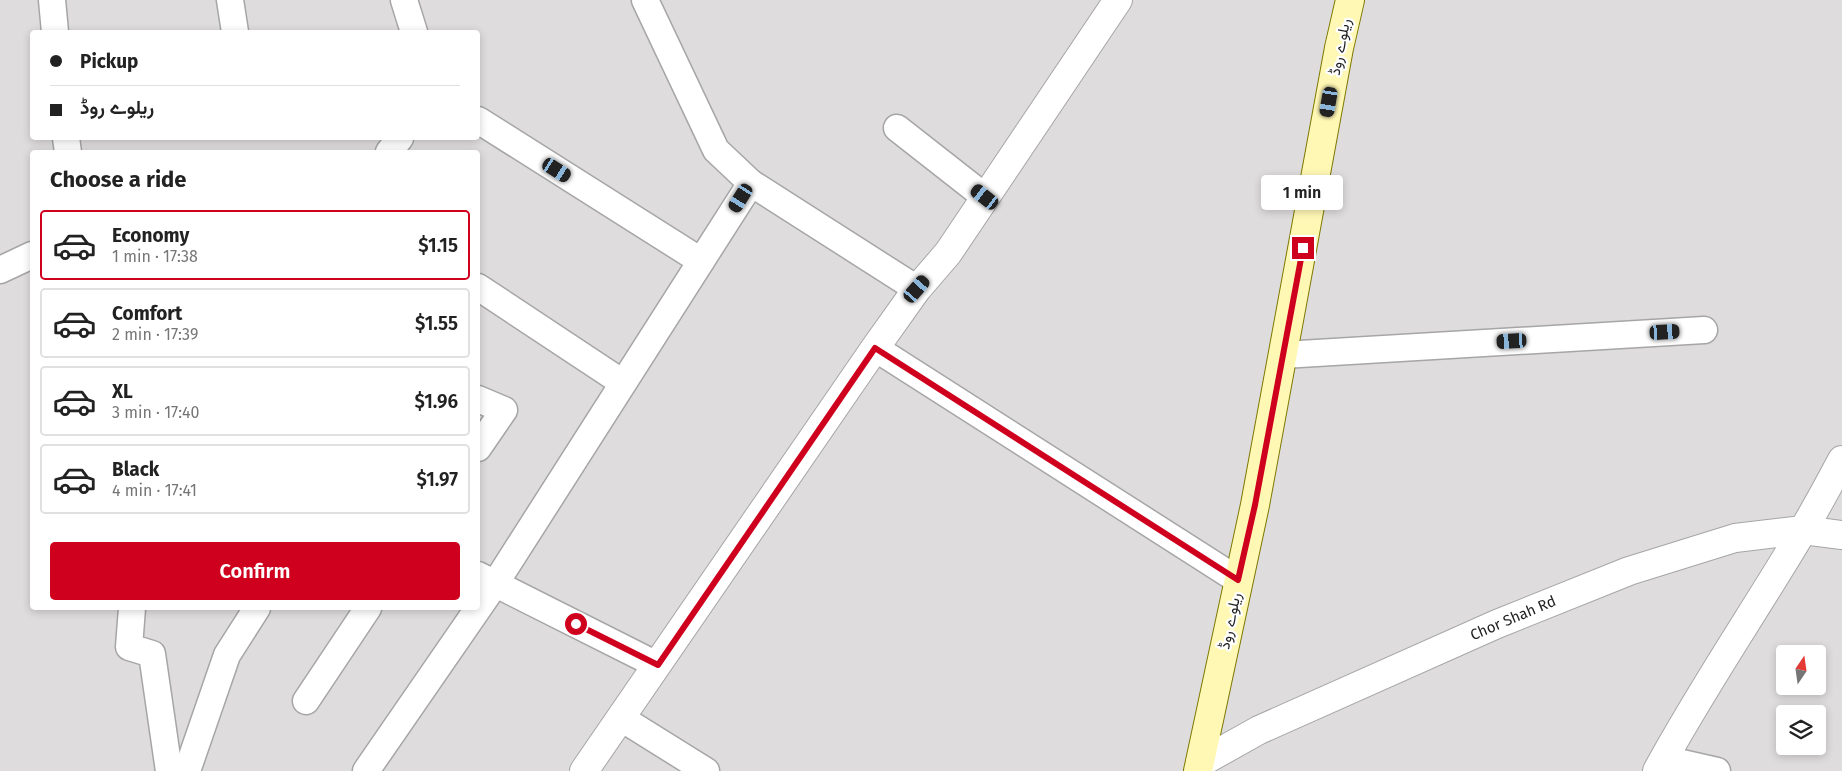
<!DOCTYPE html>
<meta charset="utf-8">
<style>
:root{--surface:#fff;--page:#f6f6f6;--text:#222;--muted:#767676;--line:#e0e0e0;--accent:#cf001e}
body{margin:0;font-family:"Fira Sans",Vazirmatn,sans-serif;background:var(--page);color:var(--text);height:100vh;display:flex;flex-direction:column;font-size:19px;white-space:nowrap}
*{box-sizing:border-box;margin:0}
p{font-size:16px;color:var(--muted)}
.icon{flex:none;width:28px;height:28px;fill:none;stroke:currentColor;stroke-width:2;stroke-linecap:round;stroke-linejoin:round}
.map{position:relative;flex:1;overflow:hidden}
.panel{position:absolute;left:30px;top:150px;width:450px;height:460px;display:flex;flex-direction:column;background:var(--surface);border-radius:5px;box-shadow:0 2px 8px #0003}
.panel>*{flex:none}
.hud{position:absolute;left:30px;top:30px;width:450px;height:110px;border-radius:5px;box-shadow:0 2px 8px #0003;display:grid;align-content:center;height:110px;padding:0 20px;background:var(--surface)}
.needle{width:32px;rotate:13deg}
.buttons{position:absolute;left:1776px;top:645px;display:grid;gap:10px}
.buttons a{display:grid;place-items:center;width:50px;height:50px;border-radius:5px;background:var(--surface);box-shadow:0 2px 8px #0003;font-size:25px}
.end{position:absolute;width:22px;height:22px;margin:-11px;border:6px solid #cf001e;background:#fff;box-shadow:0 0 0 2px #fff}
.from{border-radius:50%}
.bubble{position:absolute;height:35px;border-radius:5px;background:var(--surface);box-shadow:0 2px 8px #0003;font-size:16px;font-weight:600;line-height:35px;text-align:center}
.car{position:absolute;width:15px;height:30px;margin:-15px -8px;border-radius:6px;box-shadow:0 0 4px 1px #0007;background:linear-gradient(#222 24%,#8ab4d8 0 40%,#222 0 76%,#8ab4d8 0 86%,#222 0)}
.hud b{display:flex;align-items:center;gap:18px;height:48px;font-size:19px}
.hud b+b{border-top:1px solid var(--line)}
.hud i{width:12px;height:12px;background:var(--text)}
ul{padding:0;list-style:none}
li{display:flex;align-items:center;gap:15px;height:70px;margin:0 10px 8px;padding:0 10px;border:2px solid var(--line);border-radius:5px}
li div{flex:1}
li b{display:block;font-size:19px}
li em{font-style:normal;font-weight:600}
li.selected{border-color:var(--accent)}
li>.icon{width:45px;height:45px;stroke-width:1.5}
h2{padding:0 20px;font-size:22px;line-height:60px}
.button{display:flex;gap:10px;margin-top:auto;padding:10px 20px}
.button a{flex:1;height:58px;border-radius:5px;background:var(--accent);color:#fff;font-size:20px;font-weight:600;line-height:58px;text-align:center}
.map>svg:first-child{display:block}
.residential{fill:#dedcdd;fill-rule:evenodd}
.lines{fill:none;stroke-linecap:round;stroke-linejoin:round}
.minor-casing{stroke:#a6a6a6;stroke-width:29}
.tertiary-casing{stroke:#a6a6a6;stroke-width:30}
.secondary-casing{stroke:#7d7800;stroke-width:30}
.minor{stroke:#fff;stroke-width:26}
.tertiary{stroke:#fff;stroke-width:28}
.secondary{stroke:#fff8b5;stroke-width:28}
.route{stroke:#cf001e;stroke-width:6}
.labels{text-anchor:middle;stroke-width:4.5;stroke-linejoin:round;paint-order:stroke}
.street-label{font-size:15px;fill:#1f1f1f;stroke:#fff}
</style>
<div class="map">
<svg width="1842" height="771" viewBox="0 0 1842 771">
<rect width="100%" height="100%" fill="#f1ebe5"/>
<path class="residential" d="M0,0H1842V771H0ZM32,32H478V138H32ZM32,152H478V608H32ZM1785,654H1818V686H1785ZM1785,714H1818V746H1785Z"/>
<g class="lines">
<defs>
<g id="minor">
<polyline points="52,0 55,32"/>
<polyline points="230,0 235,32"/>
<polyline points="404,0 414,32"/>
<polyline points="645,0 716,150 751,183 917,289"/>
<polyline points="478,120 701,261"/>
<polyline points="897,128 985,197"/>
<polyline points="66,138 68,152"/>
<polyline points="389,152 400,138"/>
<polyline points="0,270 32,255"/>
<polyline points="478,287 623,383"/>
<polyline points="875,348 1238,580"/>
<polyline points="1283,355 1704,330"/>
<polyline points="478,399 504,410 478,448"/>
<polyline points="478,575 657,665"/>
<polyline points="132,608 129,647 152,654 169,771"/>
<polyline points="306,701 368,608"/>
<polyline points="621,718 706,771"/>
<polyline points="1664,759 1717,771"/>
<polyline points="187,771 227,655 257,608"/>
<polyline points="366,771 495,584 751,183"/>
</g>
<g id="tertiary">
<polyline points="1200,763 1259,730 1497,624 1629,571 1735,538 1803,530 1842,535"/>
<polyline points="584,771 875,348 917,289 948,253 1118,0"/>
<path d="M1657,771C1702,688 1755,611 1803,530C1817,507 1829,484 1842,460"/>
</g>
<polyline id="secondary" points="1198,771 1255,505 1339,48 1350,0"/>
</defs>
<use href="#minor" class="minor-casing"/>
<use href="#tertiary" class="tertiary-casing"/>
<use href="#secondary" class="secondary-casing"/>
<use href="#minor" class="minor"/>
<use href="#tertiary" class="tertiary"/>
<use href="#secondary" class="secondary"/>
</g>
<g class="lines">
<polyline class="route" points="576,624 658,665 875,348 1238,580 1255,505 1303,248"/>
</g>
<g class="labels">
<g class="street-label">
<text transform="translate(1340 47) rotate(-79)" y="5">ریلوے روڈ</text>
<text transform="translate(1513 618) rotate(-23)" y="5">Chor Shah Rd</text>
<text transform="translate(1230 621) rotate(-78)" y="5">ریلوے روڈ</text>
</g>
</g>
</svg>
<div class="buttons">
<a><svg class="needle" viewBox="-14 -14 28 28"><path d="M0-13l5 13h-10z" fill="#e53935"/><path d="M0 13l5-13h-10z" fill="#767676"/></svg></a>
<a><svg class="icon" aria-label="layers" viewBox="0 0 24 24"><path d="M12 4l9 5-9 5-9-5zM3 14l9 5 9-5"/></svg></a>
</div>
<i class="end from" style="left:576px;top:624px"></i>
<i class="end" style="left:1303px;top:248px"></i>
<div class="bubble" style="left:1261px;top:175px;width:82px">1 min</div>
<i class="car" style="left:1329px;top:102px;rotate:190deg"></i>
<i class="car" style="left:557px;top:170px;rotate:122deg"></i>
<i class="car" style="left:985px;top:197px;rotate:308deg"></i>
<i class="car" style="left:741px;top:198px;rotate:212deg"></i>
<i class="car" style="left:917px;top:289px;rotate:41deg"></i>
<i class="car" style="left:1665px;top:332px;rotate:87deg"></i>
<i class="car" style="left:1512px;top:341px;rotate:267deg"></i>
<div class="hud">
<b><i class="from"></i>Pickup</b>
<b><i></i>ریلوے روڈ</b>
</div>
<section class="panel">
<h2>Choose a ride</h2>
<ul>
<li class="selected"><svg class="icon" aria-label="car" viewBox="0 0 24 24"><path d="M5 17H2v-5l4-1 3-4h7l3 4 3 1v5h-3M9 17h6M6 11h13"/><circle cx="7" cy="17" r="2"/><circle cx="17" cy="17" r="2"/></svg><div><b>Economy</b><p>1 min · 17:38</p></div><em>$1.15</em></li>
<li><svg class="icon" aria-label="car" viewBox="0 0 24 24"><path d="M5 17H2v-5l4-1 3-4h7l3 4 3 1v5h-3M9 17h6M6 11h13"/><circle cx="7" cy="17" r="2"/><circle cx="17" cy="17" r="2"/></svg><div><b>Comfort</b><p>2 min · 17:39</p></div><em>$1.55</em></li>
<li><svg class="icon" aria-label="car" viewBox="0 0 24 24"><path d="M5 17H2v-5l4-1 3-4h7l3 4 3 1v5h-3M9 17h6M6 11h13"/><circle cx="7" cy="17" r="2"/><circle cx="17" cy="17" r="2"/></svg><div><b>XL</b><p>3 min · 17:40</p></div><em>$1.96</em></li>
<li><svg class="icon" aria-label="car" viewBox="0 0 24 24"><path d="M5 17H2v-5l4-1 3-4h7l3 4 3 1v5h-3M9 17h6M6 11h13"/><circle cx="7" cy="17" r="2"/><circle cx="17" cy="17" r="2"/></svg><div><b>Black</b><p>4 min · 17:41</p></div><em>$1.97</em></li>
</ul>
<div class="button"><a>Confirm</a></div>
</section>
</div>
